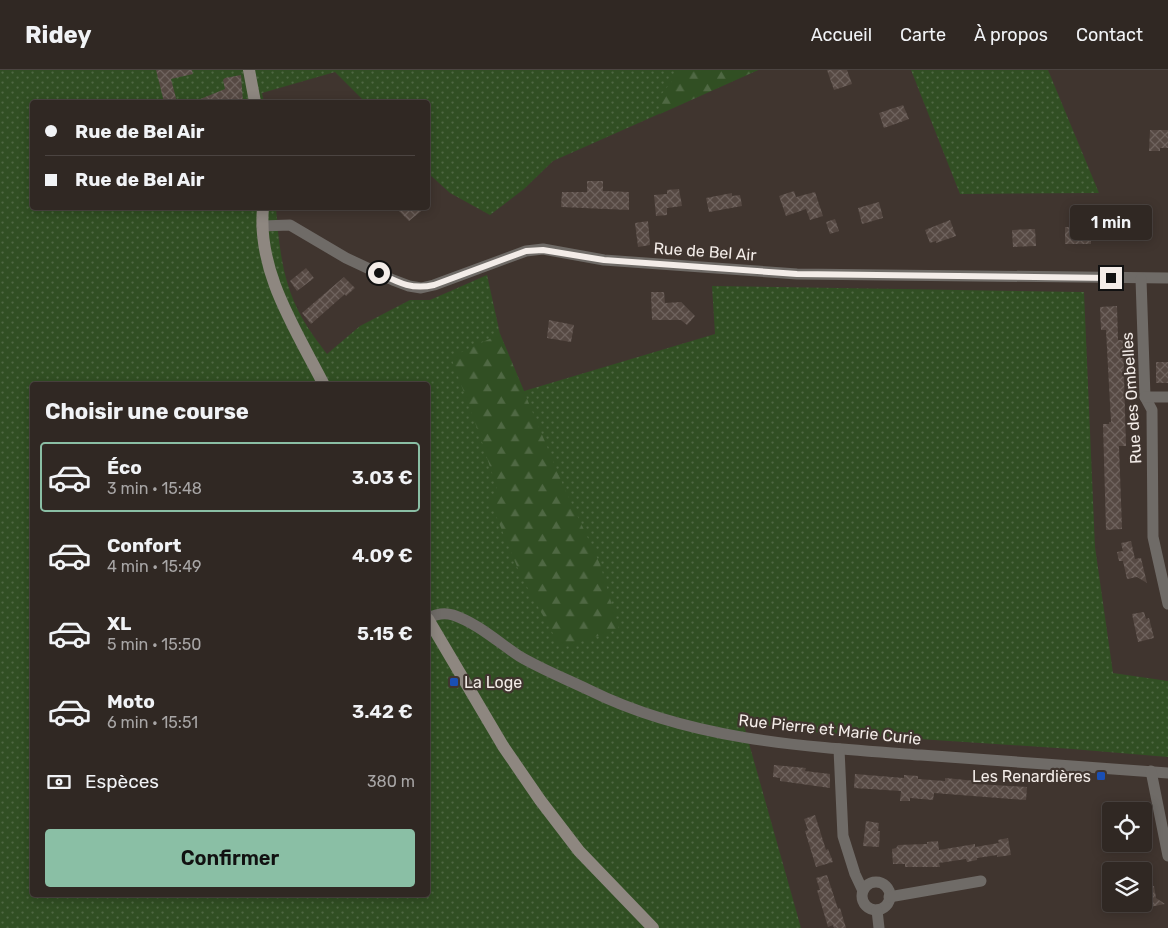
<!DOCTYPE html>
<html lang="fr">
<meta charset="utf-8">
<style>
:root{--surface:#302823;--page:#3c3430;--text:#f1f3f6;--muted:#a8a6a6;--line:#4b4441;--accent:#8abfa5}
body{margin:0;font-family:Rubik,sans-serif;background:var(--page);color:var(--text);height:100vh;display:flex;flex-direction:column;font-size:19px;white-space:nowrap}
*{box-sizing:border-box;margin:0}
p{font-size:16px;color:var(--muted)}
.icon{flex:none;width:28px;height:28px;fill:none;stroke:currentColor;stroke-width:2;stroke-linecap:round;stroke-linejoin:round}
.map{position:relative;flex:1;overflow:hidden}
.sheet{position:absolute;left:30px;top:312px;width:400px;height:515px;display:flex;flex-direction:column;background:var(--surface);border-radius:5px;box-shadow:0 2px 12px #0003,0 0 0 1px var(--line)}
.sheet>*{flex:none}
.banner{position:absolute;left:30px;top:30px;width:400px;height:110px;border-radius:5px;box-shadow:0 2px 12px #0003,0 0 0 1px var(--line);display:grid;align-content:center;height:110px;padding:0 15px;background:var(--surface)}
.controls{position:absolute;left:1102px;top:732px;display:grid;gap:10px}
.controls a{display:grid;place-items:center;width:50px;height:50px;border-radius:5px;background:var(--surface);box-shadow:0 2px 12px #0003,0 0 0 1px var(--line);font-size:25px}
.end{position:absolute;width:22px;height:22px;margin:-11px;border:6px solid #f3ece8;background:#111;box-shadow:0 0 0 2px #111}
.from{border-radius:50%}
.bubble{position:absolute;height:35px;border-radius:5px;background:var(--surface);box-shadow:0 2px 12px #0003,0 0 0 1px var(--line);font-size:16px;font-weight:600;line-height:35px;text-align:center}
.banner b{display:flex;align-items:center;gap:18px;height:48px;font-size:19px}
.banner b+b{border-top:1px solid var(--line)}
.banner i{width:12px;height:12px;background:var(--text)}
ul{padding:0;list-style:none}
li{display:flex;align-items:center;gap:15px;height:70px;margin:0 10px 8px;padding:0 5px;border:2px solid transparent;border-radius:5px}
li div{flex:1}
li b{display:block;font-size:19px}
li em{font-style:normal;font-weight:600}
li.selected{border-color:var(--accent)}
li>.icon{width:45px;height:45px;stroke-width:1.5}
h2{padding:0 15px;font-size:22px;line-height:60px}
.pay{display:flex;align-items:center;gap:12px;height:55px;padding:0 15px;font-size:19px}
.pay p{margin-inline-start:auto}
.button{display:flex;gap:10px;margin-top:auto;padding:10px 15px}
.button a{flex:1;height:58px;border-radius:5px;background:var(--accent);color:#111;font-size:20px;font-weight:600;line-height:58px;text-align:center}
header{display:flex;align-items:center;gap:30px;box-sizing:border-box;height:70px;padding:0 25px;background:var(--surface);border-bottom:1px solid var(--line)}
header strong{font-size:24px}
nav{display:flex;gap:28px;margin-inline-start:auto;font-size:18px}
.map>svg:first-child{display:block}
.grass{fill:url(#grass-dots);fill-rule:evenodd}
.forest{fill:url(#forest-firs)}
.building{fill:url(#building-cross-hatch)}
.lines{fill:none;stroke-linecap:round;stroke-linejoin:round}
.street{stroke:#6f6b67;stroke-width:11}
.secondary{stroke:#8e8780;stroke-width:12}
.route{stroke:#f3ece8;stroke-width:6}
.transit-dot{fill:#1a4fb4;stroke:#40352f;stroke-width:2}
.labels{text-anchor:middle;stroke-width:4.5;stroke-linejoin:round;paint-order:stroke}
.street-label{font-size:16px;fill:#f3ece8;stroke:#40352f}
.poi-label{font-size:16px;fill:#f3ece8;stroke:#40352f;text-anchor:start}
</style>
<header>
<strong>Ridey</strong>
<nav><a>Accueil</a><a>Carte</a><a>À propos</a><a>Contact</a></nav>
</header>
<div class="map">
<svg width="1168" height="858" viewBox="0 0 1168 858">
<defs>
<pattern id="grass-dots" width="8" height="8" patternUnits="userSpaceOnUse" patternTransform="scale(1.25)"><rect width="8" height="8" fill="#314f23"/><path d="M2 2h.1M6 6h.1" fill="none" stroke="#4f6843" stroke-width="1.8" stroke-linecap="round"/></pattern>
<pattern id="forest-firs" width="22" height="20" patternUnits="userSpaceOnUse" patternTransform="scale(1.25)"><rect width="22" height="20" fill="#314f23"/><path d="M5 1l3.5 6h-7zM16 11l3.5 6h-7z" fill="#4f6843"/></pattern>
<pattern id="building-cross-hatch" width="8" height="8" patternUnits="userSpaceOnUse" patternTransform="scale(1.25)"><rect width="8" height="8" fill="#564943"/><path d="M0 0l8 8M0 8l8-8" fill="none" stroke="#6f635e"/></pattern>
</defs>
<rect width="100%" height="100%" fill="#40352f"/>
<g class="grass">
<path d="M0,0H758L553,91L524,119L490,145L450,123L428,103V32H365L335,2L262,23L264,32H32V138H276C279,175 282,211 301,246C308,259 318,272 327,284L360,256L410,230H430L487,205L500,264L524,321L715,264L712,216L1084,222L1095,477L1113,603L1168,611V687L1072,679L813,662L743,652L801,858H0ZM32,315H428V825H32Z"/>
<polygon points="911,0 1048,0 1099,123 960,124"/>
</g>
<g class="forest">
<polygon points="681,0 758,0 660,44 660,26"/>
<polygon points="500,264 563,415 600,494 619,559 561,578 521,506 489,429 499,425 482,372 451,287"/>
</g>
<g class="building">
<polygon points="156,0 192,0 193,4 171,9 177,32 164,32"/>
<polygon points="827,0 847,0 852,14 834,20"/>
<polygon points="241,5 243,32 193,32 225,19 223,10 225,8"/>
<polygon points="903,35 909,49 884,58 879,43"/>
<polygon points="1150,60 1168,60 1168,78 1160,78 1160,81 1149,81"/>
<polygon points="587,111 603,111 603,121 629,122 629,140 561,137 562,122 587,122"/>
<polygon points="679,119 682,136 667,138 667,145 656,146 654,125 667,124 667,120"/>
<polygon points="794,121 796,127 815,122 823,146 810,150 806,139 786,146 779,126"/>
<polygon points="732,123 732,126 740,125 742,136 709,142 706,128"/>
<polygon points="879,132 883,148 862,154 858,138"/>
<polygon points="396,138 425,138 409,151"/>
<polygon points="835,149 839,161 830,164 826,152"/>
<polygon points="950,150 956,166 936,173 936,171 930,173 925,160"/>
<polygon points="1121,150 1143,150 1143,168 1121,167"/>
<polygon points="648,151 650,175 638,177 635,153"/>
<rect x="1065" y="157" width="26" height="17"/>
<polygon points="1035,159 1036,176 1013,177 1012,160"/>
<polygon points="306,198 314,208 297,221 290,211"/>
<polygon points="344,207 355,218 346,226 345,224 311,254 302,243"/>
<polygon points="651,222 664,222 665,233 681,232 695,246 687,255 681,250 652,250"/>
<polygon points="1117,236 1118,270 1123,270 1126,376 1119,376 1122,459 1106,460 1103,354 1109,354 1109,352 1111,352 1106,260 1101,260 1100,237"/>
<polygon points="549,250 574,255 571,272 547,268"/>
<rect x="1156" y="292" width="12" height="21"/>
<polygon points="1131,471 1135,489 1141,488 1147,513 1137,507 1127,509 1123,491 1119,491 1117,482 1123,481 1121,473"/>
<polygon points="1144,542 1146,549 1149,548 1154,568 1138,572 1132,544"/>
<polygon points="774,695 806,698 805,701 830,704 830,718 780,711 780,708 773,707"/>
<polygon points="855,704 904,708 904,705 918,706 918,709 945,711 945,708 976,711 976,714 1027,717 1026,730 934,723 933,730 910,728 910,731 900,731 901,721 854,718"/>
<polygon points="815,745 826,780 828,779 833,792 816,797 805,761 808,760 804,749"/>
<polygon points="866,751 879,753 878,761 880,761 879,777 863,776"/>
<polygon points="1008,768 1011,785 997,787 997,785 977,788 977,790 967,792 966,789 939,793 940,797 905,797 905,794 893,794 892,779 896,778 898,775 927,774 927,772 938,771 939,780 975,774 975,777 999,773 998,770"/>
<polygon points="827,805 838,839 840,838 846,858 834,858 833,855 828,857 817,820 820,820 816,808"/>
<polygon points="1154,816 1156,828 1165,834 1144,838 1144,818"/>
</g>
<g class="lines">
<g class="street">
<polyline points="262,156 290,155 346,188 393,210 409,216 421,218 434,215 526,181 543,179 604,190 797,204 1168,208"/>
<polyline points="1141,209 1145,327 1152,340 1153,467 1168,534"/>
<polyline points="1145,327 1168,327"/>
<path d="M428,548C436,544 444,542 453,545C477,553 498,572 519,586C541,599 566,609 589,620C692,671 808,677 921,685C1003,691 1086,697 1168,703"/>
<polyline points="839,679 843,766 855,804 863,821"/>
<polyline points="1151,701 1168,786"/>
<circle cx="876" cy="826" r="14"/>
<polyline points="889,827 981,811"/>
<polyline points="877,840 879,858"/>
</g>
<g class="secondary">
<polyline points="249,0 255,32"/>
<path d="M263,138C257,202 296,260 324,315"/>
<polyline points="428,549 503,676 540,730 579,781 653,858"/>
</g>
</g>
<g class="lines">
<path class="route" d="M379,203C399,213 412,220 434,215L526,181L543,180L604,190L797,204L1111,208"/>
</g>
<g class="transit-dot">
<rect x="449" y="607" width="10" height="10" rx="2.5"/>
<rect x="1096" y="701" width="10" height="10" rx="2.5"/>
</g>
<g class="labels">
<g class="street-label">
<text transform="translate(705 181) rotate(4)" y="6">Rue de Bel Air</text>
<text transform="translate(1131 328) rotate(-94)" y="6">Rue des Ombelles</text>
<text transform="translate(830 659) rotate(6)" y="6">Rue Pierre et Marie Curie</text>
</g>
<g class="poi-label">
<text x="464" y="618">La Loge</text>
<text x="1091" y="712" text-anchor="end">Les Renardières</text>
</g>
</g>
</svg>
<div class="controls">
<a><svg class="icon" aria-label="locate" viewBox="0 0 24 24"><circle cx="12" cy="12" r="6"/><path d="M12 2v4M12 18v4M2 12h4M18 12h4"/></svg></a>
<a><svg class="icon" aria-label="layers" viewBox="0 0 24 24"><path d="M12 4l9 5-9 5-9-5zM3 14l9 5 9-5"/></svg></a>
</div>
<i class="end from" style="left:379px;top:203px"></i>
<i class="end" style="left:1111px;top:208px"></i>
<div class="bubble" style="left:1070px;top:135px;width:82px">1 min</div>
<div class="banner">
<b><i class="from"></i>Rue de Bel Air</b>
<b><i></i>Rue de Bel Air</b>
</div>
<section class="sheet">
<h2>Choisir une course</h2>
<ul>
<li class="selected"><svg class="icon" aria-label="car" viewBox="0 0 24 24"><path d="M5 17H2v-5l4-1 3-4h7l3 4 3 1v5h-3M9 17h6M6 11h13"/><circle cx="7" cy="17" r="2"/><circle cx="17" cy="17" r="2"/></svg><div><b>Éco</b><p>3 min · 15:48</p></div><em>3.03 €</em></li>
<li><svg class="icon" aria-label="car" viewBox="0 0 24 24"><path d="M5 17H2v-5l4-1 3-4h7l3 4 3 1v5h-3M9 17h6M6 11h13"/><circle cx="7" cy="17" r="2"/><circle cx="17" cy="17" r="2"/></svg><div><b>Confort</b><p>4 min · 15:49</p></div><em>4.09 €</em></li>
<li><svg class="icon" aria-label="car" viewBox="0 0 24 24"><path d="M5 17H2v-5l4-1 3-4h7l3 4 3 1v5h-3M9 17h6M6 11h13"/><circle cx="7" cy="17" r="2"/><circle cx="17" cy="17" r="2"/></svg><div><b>XL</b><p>5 min · 15:50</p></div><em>5.15 €</em></li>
<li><svg class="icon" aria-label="car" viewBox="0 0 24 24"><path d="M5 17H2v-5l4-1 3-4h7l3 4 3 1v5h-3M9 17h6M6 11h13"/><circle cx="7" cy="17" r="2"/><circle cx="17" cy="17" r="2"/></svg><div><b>Moto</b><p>6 min · 15:51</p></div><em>3.42 €</em></li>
</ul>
<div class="pay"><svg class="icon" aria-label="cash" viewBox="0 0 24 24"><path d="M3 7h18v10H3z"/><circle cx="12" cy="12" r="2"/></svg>Espèces<p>380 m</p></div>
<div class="button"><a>Confirmer</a></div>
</section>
</div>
